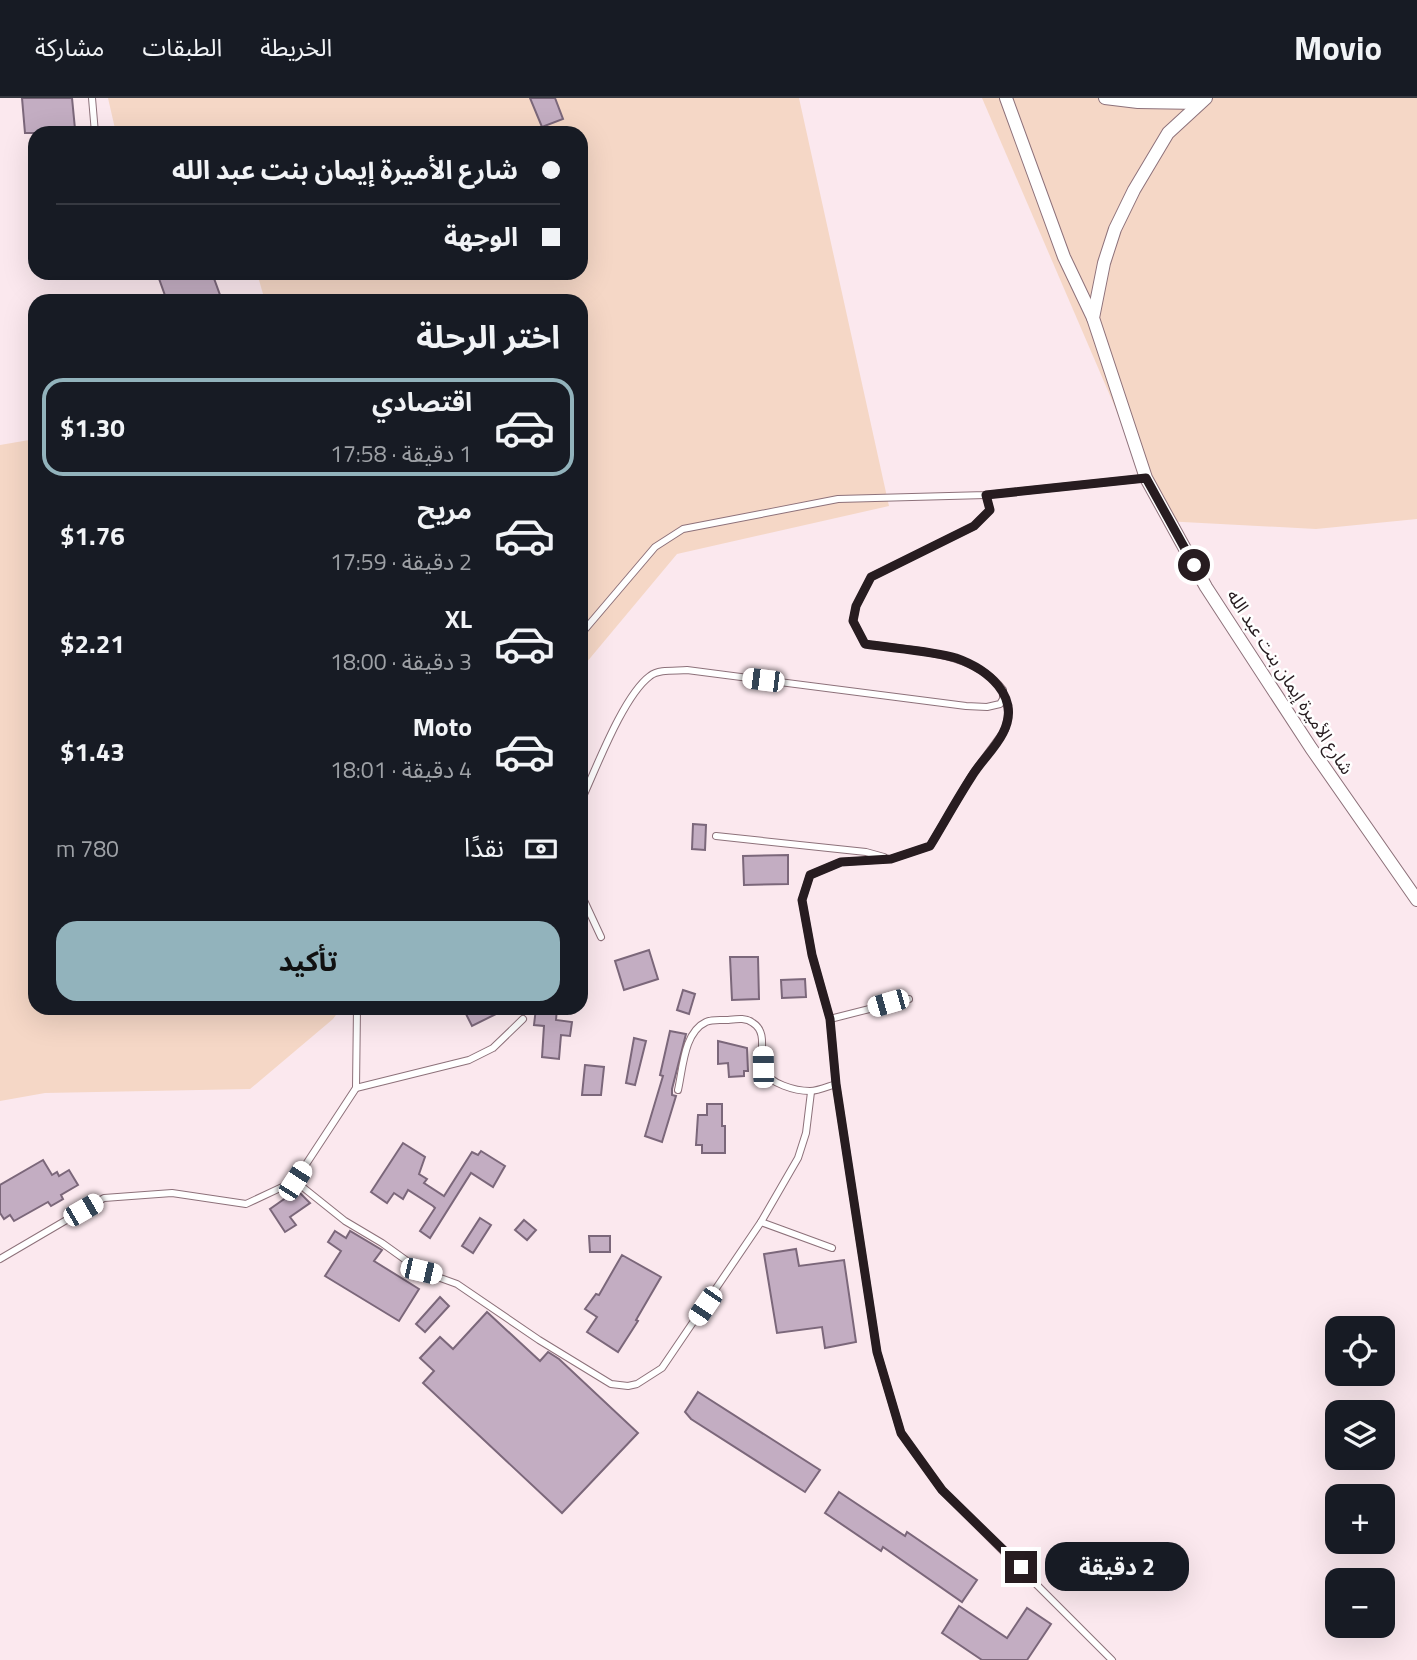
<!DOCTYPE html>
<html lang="ar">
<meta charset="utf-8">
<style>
:root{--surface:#171b24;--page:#20242c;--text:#f1f3f6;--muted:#9ea1a6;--line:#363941;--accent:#92b3bc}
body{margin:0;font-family:"Titillium Web","Noto Sans Arabic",sans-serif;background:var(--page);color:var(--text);direction:rtl;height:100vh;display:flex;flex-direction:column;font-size:26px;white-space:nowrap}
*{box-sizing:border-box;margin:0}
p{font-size:23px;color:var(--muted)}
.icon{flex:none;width:38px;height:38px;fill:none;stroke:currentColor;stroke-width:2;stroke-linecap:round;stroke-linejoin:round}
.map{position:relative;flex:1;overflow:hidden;direction:ltr}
.sheet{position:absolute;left:28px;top:196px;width:560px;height:721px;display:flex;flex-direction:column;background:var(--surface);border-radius:21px;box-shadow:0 7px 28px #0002;direction:rtl}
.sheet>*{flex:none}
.hud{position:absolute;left:28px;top:28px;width:560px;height:154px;border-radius:21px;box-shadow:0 7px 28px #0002;direction:rtl;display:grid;align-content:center;height:154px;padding:0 28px;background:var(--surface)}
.fabs{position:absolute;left:1325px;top:1218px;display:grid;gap:14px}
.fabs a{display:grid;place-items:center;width:70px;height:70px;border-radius:14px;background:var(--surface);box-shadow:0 7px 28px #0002;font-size:35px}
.end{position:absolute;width:32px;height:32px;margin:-16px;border:9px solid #271c20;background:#fff;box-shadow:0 0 0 4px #fff}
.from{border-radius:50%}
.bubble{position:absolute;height:49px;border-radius:21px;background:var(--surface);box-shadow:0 7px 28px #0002;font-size:23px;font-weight:700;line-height:49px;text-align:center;direction:rtl}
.car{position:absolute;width:21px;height:42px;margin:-21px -10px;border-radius:9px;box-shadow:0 0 5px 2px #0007;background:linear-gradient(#fff 24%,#345 0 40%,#fff 0 76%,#345 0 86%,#fff 0)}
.hud b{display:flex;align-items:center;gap:24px;height:66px;font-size:26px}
.hud b+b{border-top:2px solid var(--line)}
.hud i{width:18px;height:18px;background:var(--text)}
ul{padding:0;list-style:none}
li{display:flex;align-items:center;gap:21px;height:98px;margin:0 14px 10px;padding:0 14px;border:4px solid transparent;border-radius:21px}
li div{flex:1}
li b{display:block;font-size:26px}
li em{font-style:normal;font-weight:700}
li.on{border-color:var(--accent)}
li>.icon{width:63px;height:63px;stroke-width:1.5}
h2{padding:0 28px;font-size:32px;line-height:84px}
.pay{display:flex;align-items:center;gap:18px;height:77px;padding:0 28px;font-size:26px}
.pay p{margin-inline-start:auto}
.primary-button{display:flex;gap:14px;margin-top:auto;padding:14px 28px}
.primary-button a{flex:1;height:80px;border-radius:21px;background:var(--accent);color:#111;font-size:28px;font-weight:700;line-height:80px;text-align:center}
header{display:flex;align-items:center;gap:42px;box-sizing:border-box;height:98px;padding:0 35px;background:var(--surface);border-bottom:2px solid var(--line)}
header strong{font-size:33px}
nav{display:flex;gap:38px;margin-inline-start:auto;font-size:24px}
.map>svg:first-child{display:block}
.green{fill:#f5d7c6}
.building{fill:#c3adc2;stroke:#7b677a;stroke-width:2}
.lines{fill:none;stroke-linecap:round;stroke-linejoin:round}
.lane-casing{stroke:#8d717a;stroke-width:8}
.street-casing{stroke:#8d717a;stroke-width:14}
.lane{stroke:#fff;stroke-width:6}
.street{stroke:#fff;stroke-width:12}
.route{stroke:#271c20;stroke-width:9}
.labels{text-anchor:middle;stroke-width:5;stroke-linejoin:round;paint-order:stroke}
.street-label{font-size:18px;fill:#271c20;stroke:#fff}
</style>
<header>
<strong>Movio</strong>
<nav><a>الخريطة</a><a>الطبقات</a><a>مشاركة</a></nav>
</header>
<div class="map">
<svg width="1417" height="1562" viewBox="0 0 1417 1562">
<rect width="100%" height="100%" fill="#fbe8ee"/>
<g class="green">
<polygon points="108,0 799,0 889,408 677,456 581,571 581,203 265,203 257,175 581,175 581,35 116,35"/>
<polygon points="982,0 1417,0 1417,421 1316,431 1164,423"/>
<polygon points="35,341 35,910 341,910 333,921 250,991 45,995 0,1003 0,347"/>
</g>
<g class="building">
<polygon points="22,0 72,0 75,31 67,32 67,35 25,35"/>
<polygon points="530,0 555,0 563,21 542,29"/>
<polygon points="157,175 212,175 220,197 204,203 167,203"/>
<polygon points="693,726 706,727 705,752 692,751"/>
<polygon points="788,757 788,786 744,787 743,758"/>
<polygon points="649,852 658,881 624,892 615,863"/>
<polygon points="730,859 758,859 759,901 732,902"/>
<polygon points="805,881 806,899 782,900 781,882"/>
<polygon points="683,892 695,896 689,916 677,912"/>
<polygon points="477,910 508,910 472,928 466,916"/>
<polygon points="536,910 557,910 556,922 572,924 570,938 561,937 559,961 542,959 544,928 534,927"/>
<polygon points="670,933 686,936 672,991 672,997 676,998 662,1044 645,1038 663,978 660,977"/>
<polygon points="634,940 646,943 635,987 626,985"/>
<polygon points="718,943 747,950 748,973 744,973 744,978 729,979 728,965 718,966"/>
<polygon points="585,967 604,969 601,997 582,997"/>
<polygon points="707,1006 722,1006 722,1028 725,1028 725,1055 702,1055 702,1047 696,1047 698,1017 707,1017"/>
<polygon points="403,1045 425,1059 419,1076 427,1081 424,1085 444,1098 472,1054 478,1057 481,1053 505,1068 493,1089 471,1075 430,1140 420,1133 435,1110 433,1108 408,1092 403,1101 394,1095 387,1105 371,1094"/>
<polygon points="43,1062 52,1077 57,1074 59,1078 69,1072 78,1087 61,1097 63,1101 51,1108 48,1104 14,1123 10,1117 4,1121 0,1115 0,1087"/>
<polygon points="297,1092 310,1105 290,1119 296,1127 285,1134 270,1111"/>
<polygon points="480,1120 491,1127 473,1155 462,1148"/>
<polygon points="524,1122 536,1132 527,1142 515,1132"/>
<polygon points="335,1133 346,1140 350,1133 382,1152 374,1163 419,1191 399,1223 325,1178 341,1153 328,1144"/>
<polygon points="589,1138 610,1138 610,1154 590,1154"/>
<polygon points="796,1151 799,1168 844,1162 856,1244 825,1250 822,1229 777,1235 764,1156"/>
<polygon points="622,1157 661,1179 636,1222 638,1223 618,1254 587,1234 597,1219 585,1211 596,1196 599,1197"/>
<polygon points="440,1199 449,1208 425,1234 416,1226"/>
<polygon points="487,1214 540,1263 548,1254 559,1261 638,1335 562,1415 423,1285 434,1273 420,1260 440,1239 453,1251"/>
<polygon points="698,1294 820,1372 805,1394 691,1321 685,1314"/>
<polygon points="839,1394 905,1438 907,1434 977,1482 962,1504 883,1449 881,1453 825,1415"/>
<polygon points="959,1508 1007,1540 1027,1510 1051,1526 1027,1562 982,1562 942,1535"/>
</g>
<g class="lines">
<defs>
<g id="lane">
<polyline points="92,0 95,35"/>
<polyline points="581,536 655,449 683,431 838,401 986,397 1146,380"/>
<polyline points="1003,597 1009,612 1005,632 972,677 930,748 891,761 841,764 810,777 802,802 812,857 830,921 836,986 877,1254 901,1335 942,1392 1112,1562"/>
<path d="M581,703C596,671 623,598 650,578C659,571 675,573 687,572L966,608L987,609L1000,606L1003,601V592C973,552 911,553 865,546L853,523L856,508L871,479L974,428L990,412L986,397"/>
<polyline points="716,738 866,754 884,759"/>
<polyline points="581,796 601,839"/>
<polyline points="830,921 909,901"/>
<polyline points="356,990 469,962 493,950 523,921"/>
<path d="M678,992C683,970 684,934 706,924C712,921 720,922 727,922C736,921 746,919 753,925C769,935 758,957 763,971C769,986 796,993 810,993C818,993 829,988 836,986"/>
<polyline points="295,1083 345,1123 382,1145 421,1173 457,1186 539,1242 611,1286 628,1288 637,1286 662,1270 761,1124 798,1060 806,1035 811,994"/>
<polyline points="761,1124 832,1150"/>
<polyline points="0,1161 104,1100 172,1095 246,1106 295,1083 356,990 357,910"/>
</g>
<g id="street">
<polyline points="1006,0 1064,159 1093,220"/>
<polyline points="1105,0 1138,4 1200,5"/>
<polyline points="1206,0 1168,35 1134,92 1115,131 1104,165 1093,220 1146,380 1206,489 1311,650 1417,802"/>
</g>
</defs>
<use href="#lane" class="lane-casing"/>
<use href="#street" class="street-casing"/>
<use href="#lane" class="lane"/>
<use href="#street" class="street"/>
</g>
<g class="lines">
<path class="route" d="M1021,1469L942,1392L901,1335L877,1254L836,986L830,921L812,857L802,802L810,777L841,764L891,761L930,748C944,725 957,701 972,678C981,663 995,651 1003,635C1022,598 987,571 956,560C933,553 891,550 865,546L853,523L856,508L871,479L974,428L990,412L986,397L1146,380L1194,467"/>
</g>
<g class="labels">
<g class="street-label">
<text transform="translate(1290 584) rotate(57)" y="6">شارع الأميرة إيمان بنت عبد الله</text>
</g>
</g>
</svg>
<div class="fabs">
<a><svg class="icon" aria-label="locate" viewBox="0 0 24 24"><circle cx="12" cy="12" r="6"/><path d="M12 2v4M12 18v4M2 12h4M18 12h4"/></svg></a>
<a><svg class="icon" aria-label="layers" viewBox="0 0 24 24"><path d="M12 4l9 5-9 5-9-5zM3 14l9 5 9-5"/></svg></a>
<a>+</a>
<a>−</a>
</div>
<i class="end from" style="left:1194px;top:467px"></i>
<i class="end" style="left:1021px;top:1469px"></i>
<div class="bubble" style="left:1045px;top:1444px;width:144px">2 دقيقة</div>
<i class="car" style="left:763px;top:582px;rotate:277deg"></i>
<i class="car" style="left:888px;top:905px;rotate:254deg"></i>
<i class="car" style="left:763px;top:969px;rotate:359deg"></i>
<i class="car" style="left:295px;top:1083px;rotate:33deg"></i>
<i class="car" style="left:83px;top:1112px;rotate:60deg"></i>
<i class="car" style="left:421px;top:1173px;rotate:103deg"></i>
<i class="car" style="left:705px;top:1208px;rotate:214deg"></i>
<div class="hud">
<b><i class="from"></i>شارع الأميرة إيمان بنت عبد الله</b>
<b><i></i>الوجهة</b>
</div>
<section class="sheet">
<h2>اختر الرحلة</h2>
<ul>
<li class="on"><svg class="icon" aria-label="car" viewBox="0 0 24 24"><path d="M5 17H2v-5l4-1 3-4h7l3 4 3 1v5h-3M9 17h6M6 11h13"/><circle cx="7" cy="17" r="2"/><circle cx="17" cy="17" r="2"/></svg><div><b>اقتصادي</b><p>1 دقيقة · 17:58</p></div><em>$1.30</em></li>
<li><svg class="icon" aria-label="car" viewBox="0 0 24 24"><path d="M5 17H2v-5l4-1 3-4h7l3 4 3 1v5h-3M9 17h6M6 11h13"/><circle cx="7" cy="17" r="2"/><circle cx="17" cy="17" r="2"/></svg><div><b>مريح</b><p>2 دقيقة · 17:59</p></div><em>$1.76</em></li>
<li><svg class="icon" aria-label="car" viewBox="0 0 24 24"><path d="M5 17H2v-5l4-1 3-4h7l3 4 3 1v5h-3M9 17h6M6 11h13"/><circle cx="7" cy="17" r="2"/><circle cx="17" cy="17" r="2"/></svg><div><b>XL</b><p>3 دقيقة · 18:00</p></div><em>$2.21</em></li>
<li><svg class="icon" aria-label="car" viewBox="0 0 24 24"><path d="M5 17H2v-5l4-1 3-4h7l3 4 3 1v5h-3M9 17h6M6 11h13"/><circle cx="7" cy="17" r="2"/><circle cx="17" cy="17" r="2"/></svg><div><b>Moto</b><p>4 دقيقة · 18:01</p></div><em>$1.43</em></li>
</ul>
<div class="pay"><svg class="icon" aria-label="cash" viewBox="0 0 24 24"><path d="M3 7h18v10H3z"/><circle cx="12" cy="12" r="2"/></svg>نقدًا<p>780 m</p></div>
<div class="primary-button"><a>تأكيد</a></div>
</section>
</div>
